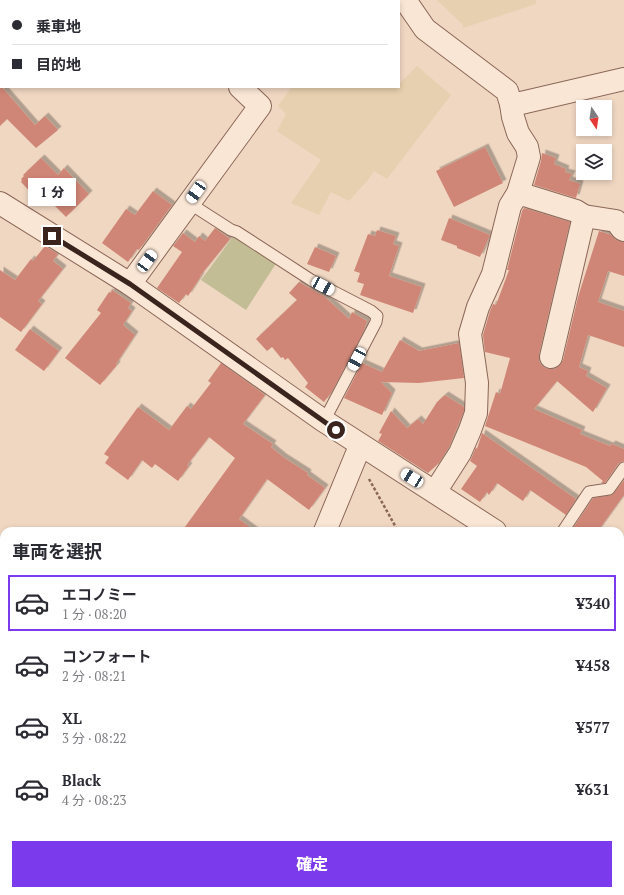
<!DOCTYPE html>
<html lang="ja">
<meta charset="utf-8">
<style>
:root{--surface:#fff;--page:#f7f7f7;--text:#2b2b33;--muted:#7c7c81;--line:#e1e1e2;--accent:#7c3aed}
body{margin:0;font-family:"PT Serif","Noto Sans JP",serif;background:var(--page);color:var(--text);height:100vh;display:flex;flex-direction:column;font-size:15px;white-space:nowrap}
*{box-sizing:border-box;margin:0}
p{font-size:13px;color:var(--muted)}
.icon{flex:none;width:22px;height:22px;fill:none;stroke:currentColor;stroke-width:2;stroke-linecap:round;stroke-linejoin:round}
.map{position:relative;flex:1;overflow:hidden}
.side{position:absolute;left:0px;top:527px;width:624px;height:368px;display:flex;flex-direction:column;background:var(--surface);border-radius:12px 12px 0 0;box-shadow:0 2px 6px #0003}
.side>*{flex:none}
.hud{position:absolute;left:0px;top:0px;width:400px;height:88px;box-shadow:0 2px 6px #0003;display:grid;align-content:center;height:88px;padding:0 12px;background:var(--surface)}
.needle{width:26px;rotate:167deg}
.buttons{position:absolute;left:576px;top:100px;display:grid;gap:8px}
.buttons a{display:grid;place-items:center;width:36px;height:36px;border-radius:0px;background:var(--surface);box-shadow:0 2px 6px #0003;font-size:20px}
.end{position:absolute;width:18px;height:18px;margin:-9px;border:5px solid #3a241d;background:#fff;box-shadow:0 0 0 2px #fff}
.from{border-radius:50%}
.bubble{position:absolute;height:28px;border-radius:0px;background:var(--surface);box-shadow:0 2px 6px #0003;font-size:13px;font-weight:800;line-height:28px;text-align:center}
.car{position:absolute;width:12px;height:24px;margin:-12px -6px;border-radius:5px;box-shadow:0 0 3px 1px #0007;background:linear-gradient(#fff 24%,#345 0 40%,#fff 0 76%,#345 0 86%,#fff 0)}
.hud b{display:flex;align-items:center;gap:14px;height:38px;font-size:15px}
.hud b+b{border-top:1px solid var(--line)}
.hud i{width:10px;height:10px;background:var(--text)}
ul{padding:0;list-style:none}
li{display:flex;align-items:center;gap:12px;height:56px;margin:0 8px 6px;padding:0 4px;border:2px solid transparent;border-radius:0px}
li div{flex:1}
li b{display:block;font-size:15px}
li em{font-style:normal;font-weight:800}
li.current{border-color:var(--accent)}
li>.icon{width:36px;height:36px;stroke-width:1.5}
h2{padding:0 12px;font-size:18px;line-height:48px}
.primary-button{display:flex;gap:8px;margin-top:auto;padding:8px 12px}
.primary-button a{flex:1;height:46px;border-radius:0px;background:var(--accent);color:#fff;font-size:16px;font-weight:800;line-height:46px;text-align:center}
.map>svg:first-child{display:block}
.farmland{fill:#e6d0af}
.cemetery{fill:#c3bd95}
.building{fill:#d08676;filter:url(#shadow)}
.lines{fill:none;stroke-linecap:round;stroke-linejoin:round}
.service-casing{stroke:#8b6758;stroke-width:13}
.minor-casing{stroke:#8b6758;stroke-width:24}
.trunk-casing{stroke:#58362c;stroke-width:24}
.path{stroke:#8b6758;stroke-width:2.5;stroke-dasharray:3 2;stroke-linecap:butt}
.service{stroke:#fae6d5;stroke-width:11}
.minor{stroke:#fae6d5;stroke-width:22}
.trunk{stroke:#eca072;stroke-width:22}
.route{stroke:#3a241d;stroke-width:5}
</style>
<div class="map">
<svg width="624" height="895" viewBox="0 0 624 895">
<defs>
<filter id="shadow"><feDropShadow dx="3.5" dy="-3.5" stdDeviation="0" flood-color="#0004"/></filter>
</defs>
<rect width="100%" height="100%" fill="#f0d7c2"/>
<g class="farmland">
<polygon points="437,0 536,0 536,4 463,28 463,25"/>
<polygon points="417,66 451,95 387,179 374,171 367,181 349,201 331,192 319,215 291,203 321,160 277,131 286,114 278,106 292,87 399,87 399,84"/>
</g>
<polygon class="cemetery" points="235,234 277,262 246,310 201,280"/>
<g class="building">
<polygon points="0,85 35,125 45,116 58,130 36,148 7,119 0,126"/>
<polygon points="485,147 503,183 454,207 436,171"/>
<polygon points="542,153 556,158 554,164 566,169 565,172 572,174 569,180 580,184 576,198 534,185 541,161"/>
<polygon points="41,158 58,175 64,168 89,194 66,217 41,192 36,198 21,182 22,180 21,179 24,176 23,175"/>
<polygon points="153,191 172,205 139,250 137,249 128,262 102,243 126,209 135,215"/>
<polygon points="524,208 570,222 539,354 539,361 542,366 548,369 555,369 560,365 563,360 578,297 599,231 611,235 616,240 624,242 624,276 608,271 598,302 624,311 624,347 588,335 579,367 588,371 586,376 607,388 593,412 557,381 534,409 582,430 580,434 610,446 612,444 624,449 624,461 621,462 618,464 605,483 601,483 603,481 586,467 485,426 496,392 500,394 510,358 485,352 483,335 490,311 493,304 496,305 509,270 507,270 522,211"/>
<polygon points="449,218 490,235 480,257 457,248 457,246 441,240"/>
<polygon points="215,228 230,239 200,276 201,276 188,296 186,294 179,303 157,288 182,252 173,246 183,233 195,242 199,236 205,241"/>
<polygon points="377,230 396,236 393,244 399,246 389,276 422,287 413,313 360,295 364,284 357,282 360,273 354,271 368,234 375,236"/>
<polygon points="45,246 58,254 53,261 63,269 38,301 42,304 21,332 0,317 0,270 15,280 31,259 33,261"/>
<polygon points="315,247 336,256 329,272 307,264"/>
<polygon points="299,282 325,297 349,319 352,312 367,321 363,333 331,393 324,402 305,387 308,383 288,358 285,360 283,357 281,358 272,347 267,351 256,339 297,300 289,293"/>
<polygon points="112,290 131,303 128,308 132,311 123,325 135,335 116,364 117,365 100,385 65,358 101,313 97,310 109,292 111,293"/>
<polygon points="30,329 59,351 44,371 15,350"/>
<polygon points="400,340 419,351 459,343 464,378 419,383 381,382 392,393 382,415 344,398 362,363 382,372"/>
<polygon points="221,363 265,395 243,424 273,444 271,447 283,457 308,473 307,475 325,488 309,510 267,479 239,519 255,531 182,531 235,458 209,437 187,465 189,466 178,481 155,464 152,468 142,460 128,480 105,463 109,457 104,454 138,407 169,430 187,406 191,409 211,383 208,381"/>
<polygon points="445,395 464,407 464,411 449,447 439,463 428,473 378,441 382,434 379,433 391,411 407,428 418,419 423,424 437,402"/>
<polygon points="482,433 576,499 566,515 530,490 523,501 497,483 489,495 487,492 480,502 461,489 477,466 470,461 476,447 477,449"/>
<polygon points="624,480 624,495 598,531 581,531 573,528 593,498 612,495"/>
</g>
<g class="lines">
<defs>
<g id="service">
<polyline points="189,203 231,230 237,232 311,280 371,311 377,316 376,322 324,421"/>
<polyline points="563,531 589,492 609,489 624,468"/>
</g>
<g id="minor">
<polyline points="405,0 425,29 507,91 511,104 513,117 518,133 527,147 529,157 518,193 510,206 493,274 478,307 470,334 477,383 476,413 470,430 460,453 435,492"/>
<polyline points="239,1 240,0"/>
<polyline points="511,104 521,103 624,79"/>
<polyline points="518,193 576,211 584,216 616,221 622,229 624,230"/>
<polyline points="0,203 130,284 324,421 495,531"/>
<polyline points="130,284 260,106 240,87"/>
<polyline points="551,357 584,216"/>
<polyline points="325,531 360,446"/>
<polyline points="0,591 4,594"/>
<polyline points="620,618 624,621"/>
</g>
<g id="trunk">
<polyline points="0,745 4,748"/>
<polyline points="0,780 4,783"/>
<polyline points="177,891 184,895"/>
<polyline points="219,891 227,895"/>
</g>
</defs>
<use href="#service" class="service-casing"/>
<use href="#minor" class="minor-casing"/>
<use href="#trunk" class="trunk-casing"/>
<polyline class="path" points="369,479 398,531"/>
<use href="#service" class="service"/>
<use href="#minor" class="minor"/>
<use href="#trunk" class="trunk"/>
</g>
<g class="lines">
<polyline class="route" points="52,236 130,284 336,430"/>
</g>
</svg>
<div class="buttons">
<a><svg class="needle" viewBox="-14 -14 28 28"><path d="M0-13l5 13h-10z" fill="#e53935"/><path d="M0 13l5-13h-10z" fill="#7c7c81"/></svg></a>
<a><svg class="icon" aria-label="layers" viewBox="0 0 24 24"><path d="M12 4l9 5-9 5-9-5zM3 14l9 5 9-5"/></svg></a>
</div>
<i class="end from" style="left:336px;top:430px"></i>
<i class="end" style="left:52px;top:236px"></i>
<div class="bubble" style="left:28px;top:178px;width:48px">1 分</div>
<i class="car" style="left:196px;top:192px;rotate:215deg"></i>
<i class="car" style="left:147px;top:261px;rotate:36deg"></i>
<i class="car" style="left:323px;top:286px;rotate:118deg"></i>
<i class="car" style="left:357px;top:359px;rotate:208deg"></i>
<i class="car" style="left:412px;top:478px;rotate:302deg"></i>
<div class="hud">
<b><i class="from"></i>乗車地</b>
<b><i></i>目的地</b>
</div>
<section class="side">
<h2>車両を選択</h2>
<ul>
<li class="current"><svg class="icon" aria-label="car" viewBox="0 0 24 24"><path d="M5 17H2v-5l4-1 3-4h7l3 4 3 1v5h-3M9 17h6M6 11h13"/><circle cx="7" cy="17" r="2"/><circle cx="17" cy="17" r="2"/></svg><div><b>エコノミー</b><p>1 分 · 08:20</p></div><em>¥340</em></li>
<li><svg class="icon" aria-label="car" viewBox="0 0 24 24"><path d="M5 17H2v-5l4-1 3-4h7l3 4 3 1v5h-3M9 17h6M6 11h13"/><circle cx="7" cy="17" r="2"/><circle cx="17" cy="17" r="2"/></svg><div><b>コンフォート</b><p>2 分 · 08:21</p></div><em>¥458</em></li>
<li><svg class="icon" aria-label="car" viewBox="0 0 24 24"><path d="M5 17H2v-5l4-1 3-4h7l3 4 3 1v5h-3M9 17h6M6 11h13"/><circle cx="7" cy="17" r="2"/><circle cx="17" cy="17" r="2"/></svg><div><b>XL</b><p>3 分 · 08:22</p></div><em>¥577</em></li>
<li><svg class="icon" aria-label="car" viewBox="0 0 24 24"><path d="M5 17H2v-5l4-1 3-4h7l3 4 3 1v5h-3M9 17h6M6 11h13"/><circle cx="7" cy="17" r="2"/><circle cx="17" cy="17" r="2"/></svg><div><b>Black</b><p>4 分 · 08:23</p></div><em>¥631</em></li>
</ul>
<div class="primary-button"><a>確定</a></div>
</section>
</div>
